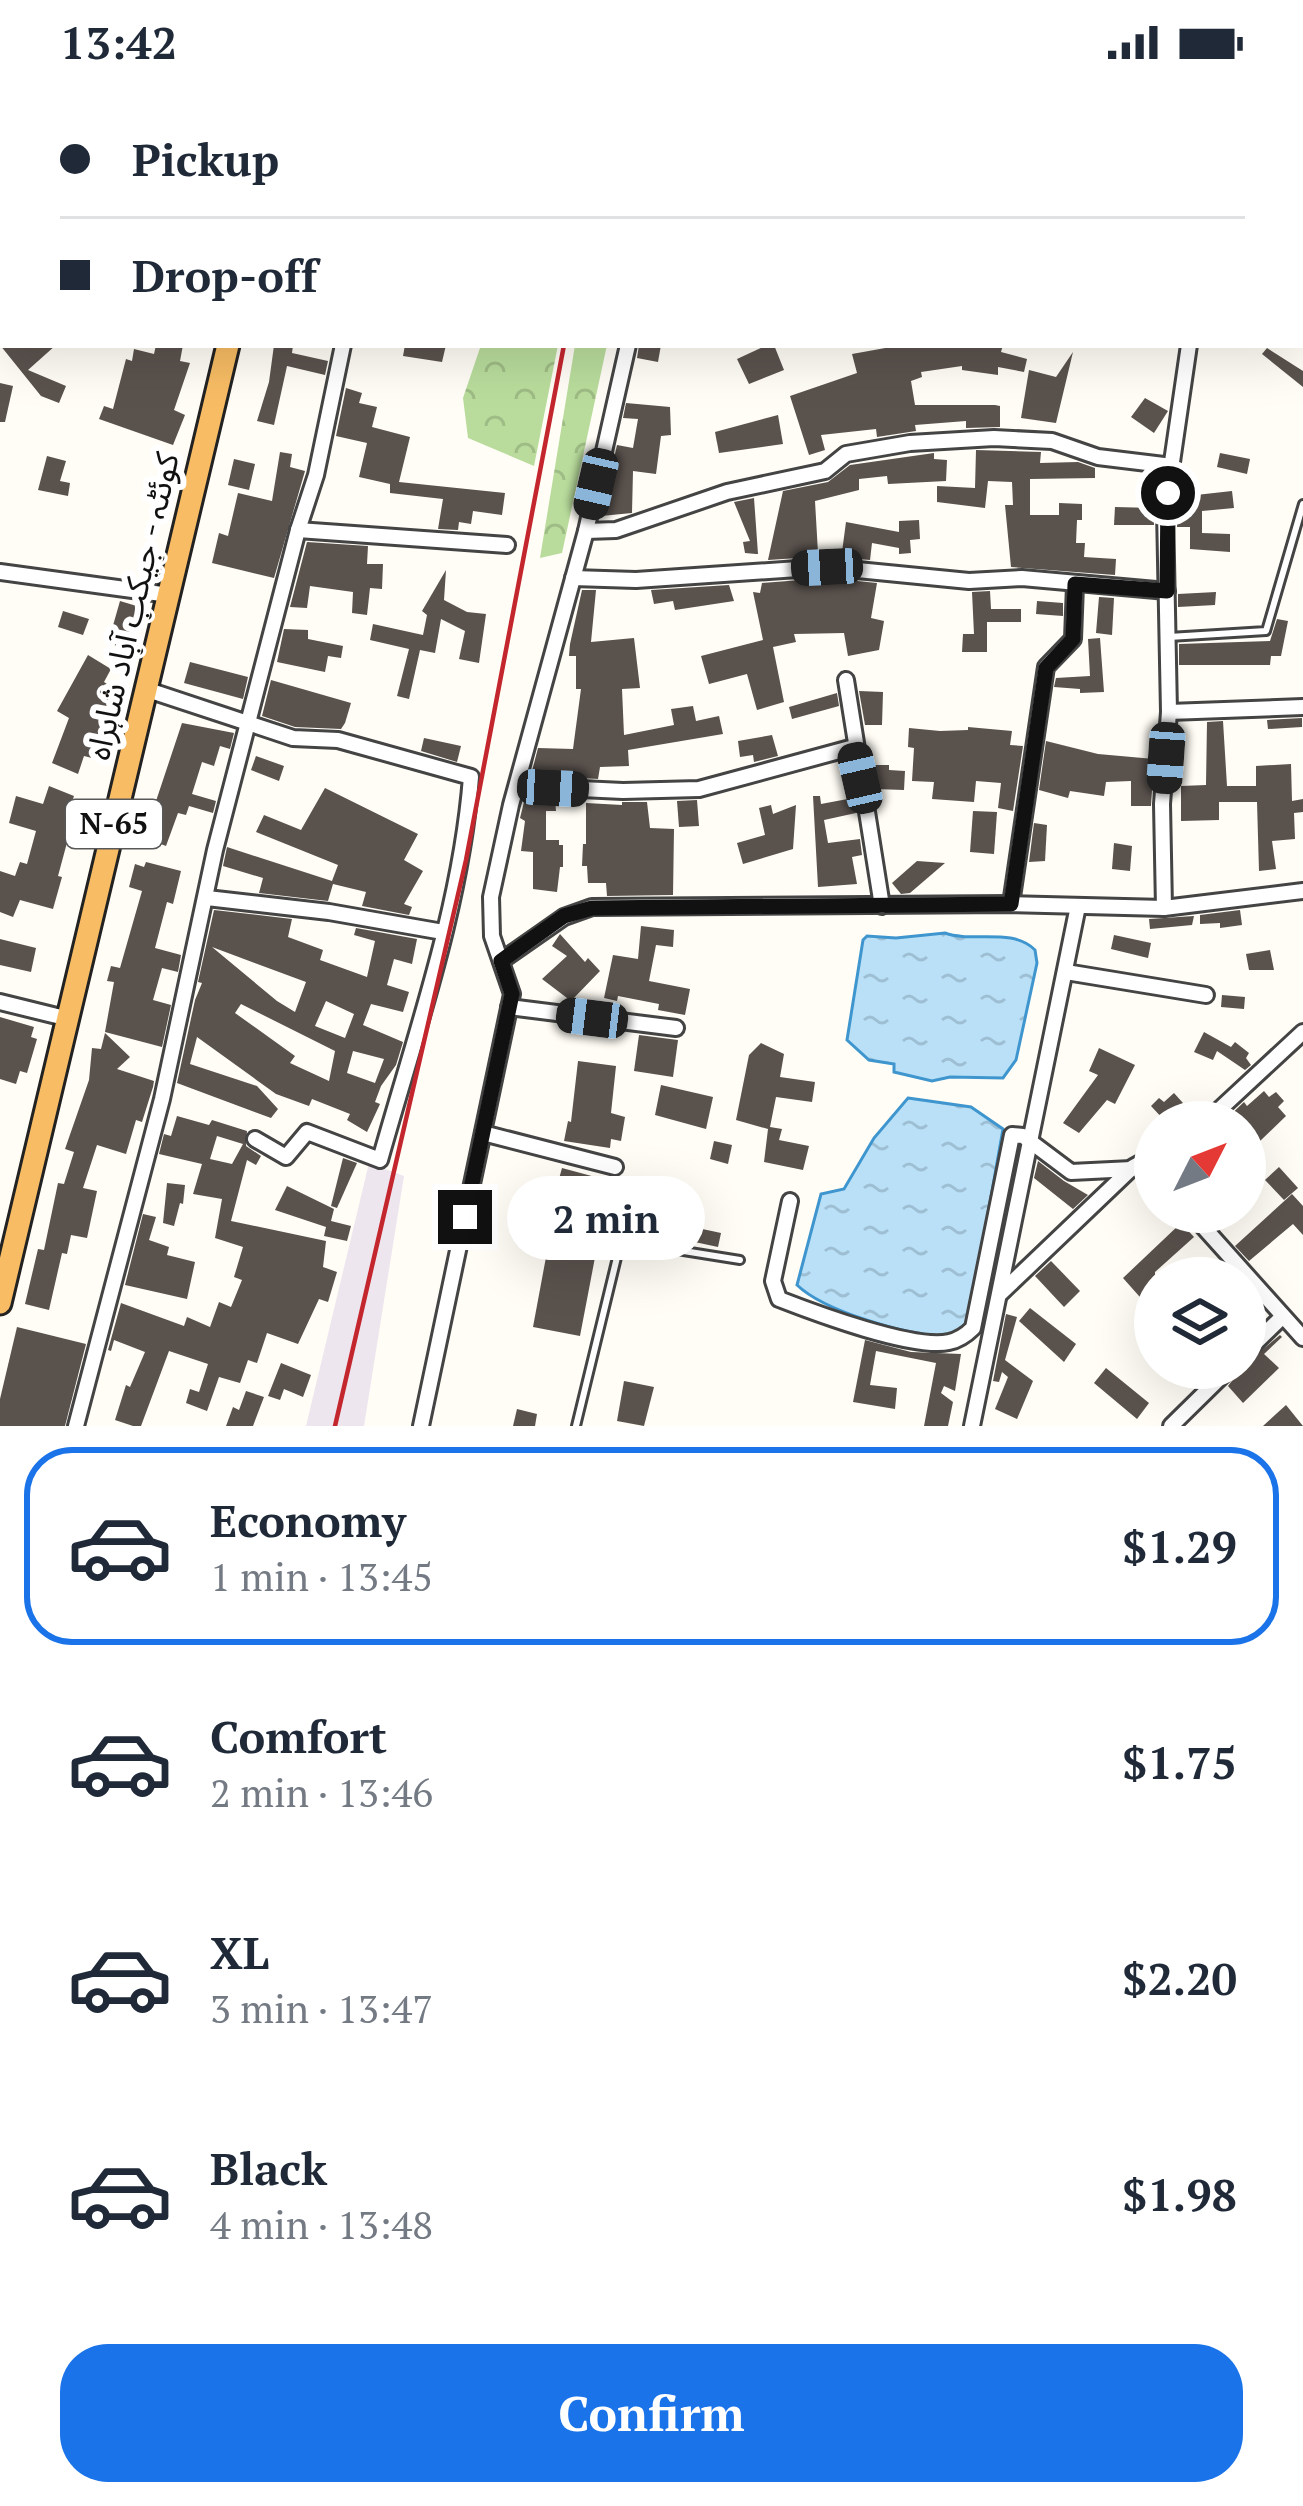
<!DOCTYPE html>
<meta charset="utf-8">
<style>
:root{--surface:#fff;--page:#f2f2f3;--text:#1f2937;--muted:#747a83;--line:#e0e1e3;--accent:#1a73e8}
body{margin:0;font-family:"PT Serif","Noto Sans Arabic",serif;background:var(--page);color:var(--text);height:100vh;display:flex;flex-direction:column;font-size:45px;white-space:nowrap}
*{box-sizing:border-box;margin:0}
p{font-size:39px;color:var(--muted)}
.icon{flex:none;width:66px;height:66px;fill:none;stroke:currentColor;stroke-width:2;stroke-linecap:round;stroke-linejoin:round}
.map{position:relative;height:1342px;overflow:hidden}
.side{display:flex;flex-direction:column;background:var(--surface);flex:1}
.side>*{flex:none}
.guide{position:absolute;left:0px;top:0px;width:1305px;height:264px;box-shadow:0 12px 48px #0002;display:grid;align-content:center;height:264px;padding:0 60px;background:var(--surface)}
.needle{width:78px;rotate:48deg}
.fabs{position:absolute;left:1134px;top:1017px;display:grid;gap:24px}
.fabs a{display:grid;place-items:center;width:132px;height:132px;border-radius:50%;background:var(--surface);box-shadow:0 12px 48px #0002;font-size:60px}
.end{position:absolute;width:54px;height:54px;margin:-27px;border:15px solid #111;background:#fff;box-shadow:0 0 0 6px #fff}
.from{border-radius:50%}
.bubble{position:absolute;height:84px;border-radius:42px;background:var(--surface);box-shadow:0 12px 48px #0002;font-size:39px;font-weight:800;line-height:84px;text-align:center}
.car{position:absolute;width:36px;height:72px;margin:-36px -18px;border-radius:15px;box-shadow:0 0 9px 3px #0007;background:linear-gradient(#222 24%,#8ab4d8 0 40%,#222 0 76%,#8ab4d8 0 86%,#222 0)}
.guide b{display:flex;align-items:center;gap:42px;height:114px;font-size:45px}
.guide b+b{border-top:3px solid var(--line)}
.guide i{width:30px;height:30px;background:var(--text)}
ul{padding:21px 0 0;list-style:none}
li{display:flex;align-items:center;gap:36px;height:198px;margin:0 24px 18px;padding:0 36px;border:6px solid transparent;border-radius:48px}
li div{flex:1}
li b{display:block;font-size:45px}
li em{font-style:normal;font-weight:800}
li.selected{border-color:var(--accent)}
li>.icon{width:108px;height:108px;stroke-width:1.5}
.action{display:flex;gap:24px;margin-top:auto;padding:24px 60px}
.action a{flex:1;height:138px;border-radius:48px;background:var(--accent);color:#fff;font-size:48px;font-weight:800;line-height:138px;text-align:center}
.status{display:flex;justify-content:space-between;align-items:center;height:84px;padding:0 60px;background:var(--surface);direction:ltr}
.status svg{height:33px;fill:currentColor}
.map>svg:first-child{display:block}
.industrial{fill:#eee6ef}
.forest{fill:url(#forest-crowns)}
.water{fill:url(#water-ripples);stroke:#3f96cf;stroke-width:3}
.building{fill:#5a524d;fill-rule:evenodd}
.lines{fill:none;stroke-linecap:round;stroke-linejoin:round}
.service-casing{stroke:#444;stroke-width:12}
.minor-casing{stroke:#444;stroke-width:20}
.trunk-casing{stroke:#222;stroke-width:27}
.service{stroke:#fff;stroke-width:6}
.minor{stroke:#fff;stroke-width:14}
.trunk{stroke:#f7bc64;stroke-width:21}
.rail{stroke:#c4262e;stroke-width:4.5}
.route{stroke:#111;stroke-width:15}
.labels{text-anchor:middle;stroke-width:12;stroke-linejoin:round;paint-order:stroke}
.shield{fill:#fff;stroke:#585858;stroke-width:3}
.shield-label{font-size:30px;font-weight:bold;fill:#111}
.street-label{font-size:33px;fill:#111;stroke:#fff}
</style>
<div class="status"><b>13:42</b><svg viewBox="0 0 49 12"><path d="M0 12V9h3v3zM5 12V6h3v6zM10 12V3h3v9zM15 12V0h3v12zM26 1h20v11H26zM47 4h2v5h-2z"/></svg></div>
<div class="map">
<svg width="1303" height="1342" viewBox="0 0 1303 1342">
<defs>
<pattern id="forest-crowns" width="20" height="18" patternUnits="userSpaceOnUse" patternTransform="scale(3)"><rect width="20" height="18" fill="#b9dc9c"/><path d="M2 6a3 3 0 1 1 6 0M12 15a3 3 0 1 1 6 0" fill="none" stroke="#9ebc85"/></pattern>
<pattern id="water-ripples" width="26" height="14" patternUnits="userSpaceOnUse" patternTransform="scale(3)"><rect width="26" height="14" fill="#b9e0f7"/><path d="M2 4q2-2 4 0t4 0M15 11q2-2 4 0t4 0" fill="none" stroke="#9ebfd3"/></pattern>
</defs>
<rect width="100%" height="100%" fill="#fffdf5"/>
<polygon class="industrial" points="369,1079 404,1092 364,1342 306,1342"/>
<g class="forest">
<polygon points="481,261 558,261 534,382 468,354 463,314"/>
<polygon points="575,261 607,261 562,469 540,474"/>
</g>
<g class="water">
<path d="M945,849C972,859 1012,843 1035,866L1037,879L1016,976L1003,994L950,993L932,997L894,988V980L869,976L847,956L863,856L867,852L896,854Z"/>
<path d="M908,1014L971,1023L1003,1045L968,1243C959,1247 951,1252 941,1252C903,1250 824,1227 797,1201L821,1110L844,1105L874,1054Z"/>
</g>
<g class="building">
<polygon points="0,261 56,261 28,286 66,302 59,319 41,312"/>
<polygon points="156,261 183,261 180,277 190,279 174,326 185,331 173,361 99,335 104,322 113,325 126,275 132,277 134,265 154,270"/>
<polygon points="274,261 293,261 292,269 328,277 325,291 287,282 274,341 257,337 269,298"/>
<polygon points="405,261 446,261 442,278 403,272"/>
<polygon points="639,261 661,261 658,278 637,274"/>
<polygon points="767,261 774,261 784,286 749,300 737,275"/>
<polygon points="902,261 1003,261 1001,268 1027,275 1024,288 998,283 998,291 962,286 962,282 921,288 922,293 911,297 915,321 995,321 1000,322 1000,343 966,344 966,337 915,341 916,347 877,353 876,345 821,351 825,366 809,371 790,312 857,289 852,270"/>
<polygon points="1267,264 1303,287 1303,303 1262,270"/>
<polygon points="1073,268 1056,339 1021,334 1029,286 1056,293"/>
<polygon points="0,299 13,302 5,338 0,338"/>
<polygon points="346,304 362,309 359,319 377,323 372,343 410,353 399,398 505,409 502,431 473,427 471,440 459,438 458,446 438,445 443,415 390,409 390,400 359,393 367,359 336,352"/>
<polygon points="1145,314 1168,327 1154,349 1131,333"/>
<polygon points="626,319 670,323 671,351 661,352 656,390 633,387 632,429 601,432 617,361 633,364 638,335 623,334"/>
<polygon points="778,331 783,360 719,369 715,348"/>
<polygon points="976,366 1041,368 1040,379 1078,378 1095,384 1095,394 1030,395 1030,431 1059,431 1059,419 1082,420 1082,436 1077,436 1076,459 1085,459 1084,473 1116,475 1115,491 1011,483 1005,421 1013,421 1012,398 988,397 985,424 937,418 937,402 975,404"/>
<polygon points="280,368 292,370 290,383 305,387 274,494 212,479 219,449 228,452 238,409 272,417"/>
<polygon points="934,369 934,375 947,376 946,397 888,400 887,392 859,395 859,406 815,417 818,469 842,468 846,438 899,448 899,437 919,436 920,455 910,456 911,469 899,470 899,464 872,459 870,476 828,472 768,476 783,407 828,398 850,381"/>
<polygon points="1220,369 1250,375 1247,390 1217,383"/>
<polygon points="47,372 66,377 60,397 70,399 68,412 38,406"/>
<polygon points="234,375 255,380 249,406 228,401"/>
<polygon points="1232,407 1234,424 1202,427 1202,449 1230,450 1230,468 1190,465 1190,443 1177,443 1178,413"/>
<polygon points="754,414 758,470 756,470 745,469 743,458 750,457 734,418"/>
<polygon points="1115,423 1154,424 1154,441 1114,441"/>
<polygon points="307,458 368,462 367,480 383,480 382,505 370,504 367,531 352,529 353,508 310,502 307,524 290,523"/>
<polygon points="446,486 444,516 467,528 486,530 479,579 459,575 465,547 441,535 435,569 420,566 409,615 397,612 409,565 370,556 373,540 423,551 427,531 422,527"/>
<polygon points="827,494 877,499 871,534 884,537 879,566 848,572 844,549 794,550 796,558 773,563 784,618 757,626 747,590 709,600 701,572 763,556 753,508 760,509 762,499"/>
<polygon points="729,501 734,517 675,526 673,517 654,520 651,506"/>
<polygon points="582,506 596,506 591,558 634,554 640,604 622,605 624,651 674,641 671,625 693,622 696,637 719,632 723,650 628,666 629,682 600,683 598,695 531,691 538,664 573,665 581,605 576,605 576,572 569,572 570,560"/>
<polygon points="990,507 991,525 1021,525 1021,538 987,538 987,568 962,568 963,550 974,550 972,508"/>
<polygon points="1216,508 1215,521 1178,523 1178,510"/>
<polygon points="1099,513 1114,514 1112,551 1096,549"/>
<polygon points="120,517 140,523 127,565 108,559"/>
<polygon points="1037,517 1063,519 1063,532 1036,530"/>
<polygon points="63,527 89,535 83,551 58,543"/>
<polygon points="1277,535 1288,537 1281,572 1271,572 1270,581 1179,581 1179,560 1270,557"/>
<polygon points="284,545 308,546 308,555 343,562 341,574 328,572 325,588 277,578"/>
<polygon points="1100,554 1104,608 1080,609 1080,605 1054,603 1056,594 1090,592 1088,555"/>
<polygon points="88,571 111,585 104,598 121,609 105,634 111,638 92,674 84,672 78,690 52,679 69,634 57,627"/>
<polygon points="190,578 248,593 243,615 184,599"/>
<polygon points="271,596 351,619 345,639 341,645 295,643 262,632"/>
<polygon points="859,607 883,608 882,641 865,641"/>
<polygon points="837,609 839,622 792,635 789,623"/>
<polygon points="1302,634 1302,643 1268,645 1267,636"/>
<polygon points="1223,637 1227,702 1256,702 1256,682 1291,680 1292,717 1303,715 1303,728 1294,729 1295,755 1272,757 1276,785 1259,787 1257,718 1219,718 1219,736 1181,737 1181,702 1206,701 1207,638"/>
<polygon points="182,639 234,649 230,665 220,662 214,682 202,678 192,710 216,717 213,729 189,722 186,731 178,729 166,762 153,757 158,745 148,741"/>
<polygon points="968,643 1012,647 1010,661 1023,662 1013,727 998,724 1001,699 976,697 974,718 932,715 934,698 912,697 914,664 908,663 909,644 940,647 968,646"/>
<polygon points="772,651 778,672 754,678 753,671 740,673 738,657"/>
<polygon points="424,654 461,662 457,678 421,667"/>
<polygon points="1046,657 1098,670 1154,675 1151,722 1131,722 1131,697 1106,698 1104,712 1070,707 1068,714 1039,706"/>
<polygon points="256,672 284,682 279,697 251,686"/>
<polygon points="871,681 889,681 889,686 905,687 904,706 875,705"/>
<polygon points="49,702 74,712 69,727 75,729 58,792 62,793 53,825 20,816 13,833 0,828 0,787 15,792 20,778 27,780 36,747 9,739 16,712 43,720"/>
<polygon points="325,704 418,750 404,776 423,787 404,820 412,823 409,831 362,822 366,808 333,800 328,817 259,809 263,794 223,782 227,763 332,797 338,781 256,748 264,731 301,746"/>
<polygon points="813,712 820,712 821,720 853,714 856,729 824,736 828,759 860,755 862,771 852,773 857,800 818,803"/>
<polygon points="525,714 555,715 556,727 546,727 546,756 559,756 559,761 563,761 563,783 560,783 557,808 533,805 533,768 521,767 525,737 520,734"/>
<polygon points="697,716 699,742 679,743 677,717"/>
<polygon points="622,718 647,718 650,744 674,745 673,811 607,812 606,799 588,799 587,782 582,782 583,760 586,760 586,719 622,721"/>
<polygon points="771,721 773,730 796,721 793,765 743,780 737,759 765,751 759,724"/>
<polygon points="973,727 997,728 994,770 970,768"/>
<polygon points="1034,739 1047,741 1045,777 1029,778"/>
<polygon points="1114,759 1132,762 1130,787 1112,785"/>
<polygon points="917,777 945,779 910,809 901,810 892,799"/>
<polygon points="146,778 181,787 173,820 167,818 155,864 181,871 178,888 162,884 153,916 171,921 162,963 105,948 114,898 107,897 111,882 120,884 142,807 129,803 135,780 144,783"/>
<path d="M214,826L292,835L288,853L323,866L320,876L367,893L375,857L354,851L356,844L417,855L412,880L394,875L387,901L409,908L403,928L371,920L363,941L403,958L396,981L381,1002L375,1018L380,1020L367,1048L347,1036L350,1030L312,1015L309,1022L276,1010L197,953L190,980L257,1002L278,1025L271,1034L177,999L195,916L202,899L198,898ZM212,863L306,898L295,928L277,917ZM326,917L354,930L345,954L315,942ZM241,920L335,967L329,997L290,979L295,972L235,929ZM353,967L384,975L375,999L347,989Z"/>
<polygon points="1240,826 1242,841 1220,844 1220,839 1200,840 1200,831"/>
<polygon points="1194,832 1192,841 1150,845 1149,835"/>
<polygon points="641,842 674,846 673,863 656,861 649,897 690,905 685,931 658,926 659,920 618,912 617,917 604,914 613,871 638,875"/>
<polygon points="560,850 585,878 588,874 600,887 571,917 542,895 567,872 552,862"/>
<polygon points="1114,851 1151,859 1148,874 1111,865"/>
<polygon points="0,855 36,864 31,888 0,881"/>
<polygon points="1270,866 1274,886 1249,886 1246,870"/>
<polygon points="1222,911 1245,913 1244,925 1221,923"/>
<polygon points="0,933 34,943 31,953 37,955 27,989 20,987 16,1000 0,995"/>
<polygon points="1204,948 1231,963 1235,958 1249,969 1246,974 1251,981 1245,986 1217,967 1213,976 1194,968"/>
<polygon points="105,949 130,973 117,985 154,997 153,1003 142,1038 136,1036 126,1070 97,1061 83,1104 97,1107 87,1154 71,1151 67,1170 62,1169 49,1226 25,1220 38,1165 44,1166 58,1099 64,1100 74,1068 65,1065 89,996 92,964 101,965"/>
<polygon points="639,951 678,956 673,993 634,987"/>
<polygon points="761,959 784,970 780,993 815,998 812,1018 776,1013 770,1043 782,1045 779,1056 809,1062 803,1086 764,1078 768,1045 736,1036 749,971"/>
<polygon points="1099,964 1135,981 1115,1020 1107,1016 1079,1049 1063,1039 1098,991 1089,987"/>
<polygon points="578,977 616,982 611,1029 625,1033 621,1057 611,1055 610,1064 564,1057 568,1037 571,1038"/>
<polygon points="661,1001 713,1013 706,1045 655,1031"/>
<polygon points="1264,1007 1269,1013 1276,1008 1284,1017 1278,1023 1286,1032 1259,1058 1262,1062 1245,1078 1245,1038 1223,1038 1244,1018 1247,1022"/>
<polygon points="1174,1009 1183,1019 1164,1036 1151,1022 1159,1014 1164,1018"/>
<path d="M177,1032L209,1041L212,1036L247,1047L246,1062L261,1072L256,1081L247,1076L231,1137L326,1157L323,1183L337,1188L328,1218L319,1215L298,1260L267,1249L257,1279L248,1276L240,1299L219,1293L207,1327L186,1319L190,1305L199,1308L208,1280L169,1267L141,1342H133L115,1336L126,1301L130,1303L145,1268L114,1256L111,1267L108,1266L121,1219L184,1242L187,1233L210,1243L219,1218L231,1223L242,1196L234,1193L243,1163L215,1154L222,1115L193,1110L202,1080L159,1070L164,1050L171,1052ZM217,1052L243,1060L232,1080L210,1075Z"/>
<polygon points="714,1057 732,1061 728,1080 710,1075"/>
<polygon points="343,1074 357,1079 337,1124 331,1122"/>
<polygon points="1038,1077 1064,1097 1088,1111 1073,1125 1034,1094"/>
<polygon points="1279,1083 1298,1104 1284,1116 1265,1096"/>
<polygon points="562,1084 599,1094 589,1139 601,1142 580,1252 533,1243 557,1114 554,1113"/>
<polygon points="167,1099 185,1101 183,1120 180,1119 174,1142 163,1139"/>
<polygon points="287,1102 334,1125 331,1137 351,1142 347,1157 324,1152 326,1143 275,1126"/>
<polygon points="1292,1110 1303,1122 1303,1151 1293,1140 1249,1177 1235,1162"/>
<polygon points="623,1128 721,1149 718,1163 620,1142"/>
<polygon points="143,1130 156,1133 149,1156 169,1163 167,1171 195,1178 187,1215 125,1201"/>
<polygon points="1181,1139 1194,1153 1155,1188 1155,1230 1123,1194"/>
<polygon points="1051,1177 1080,1207 1064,1223 1035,1192"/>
<polygon points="1245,1215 1264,1235 1245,1253"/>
<polygon points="1030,1224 1076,1260 1064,1278 1019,1237"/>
<polygon points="1006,1230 1017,1233 1005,1276 1033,1297 1017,1335 995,1325 1008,1293 1002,1288 999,1298 993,1297"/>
<polygon points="17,1243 86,1260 65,1342 0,1342 0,1315"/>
<polygon points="1280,1251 1282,1253 1264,1270 1279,1284 1243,1319 1228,1302 1245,1280"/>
<polygon points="865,1256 911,1268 961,1270 955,1307 944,1302 941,1309 953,1318 948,1342 924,1342 936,1279 876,1267 870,1301 897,1304 895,1325 853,1318"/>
<polygon points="281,1279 311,1291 303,1313 284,1305 280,1316 268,1312"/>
<polygon points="1106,1284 1149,1319 1137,1335 1094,1299"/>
<polygon points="624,1297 654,1303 644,1342 617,1337"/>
<polygon points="246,1307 264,1313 253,1342 226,1342 233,1323 239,1326"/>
<polygon points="1286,1321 1303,1342 1263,1342"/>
<polygon points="517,1325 537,1330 535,1342 513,1342"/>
</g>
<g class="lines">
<defs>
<g id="service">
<polyline points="1169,553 1266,547 1303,420"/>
<polyline points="576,1342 621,1157 740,1176"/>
</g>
<g id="minor">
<polyline points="888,0 889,3"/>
<polyline points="1062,0 1065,3"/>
<polyline points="1235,0 1239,3"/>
<polyline points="144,3 147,0"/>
<polyline points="688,3 689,0"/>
<polyline points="1029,3 1035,0"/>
<polyline points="1302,51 1303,51"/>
<polyline points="0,161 3,161"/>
<polyline points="1302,205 1303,206"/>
<polyline points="298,446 507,461"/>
<polyline points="586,447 616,446 727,408 825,387 846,370 910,359 994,354 1052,357 1098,373 1172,382"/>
<polyline points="0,488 169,511"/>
<polyline points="573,494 636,496 827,483 969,497 1022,494 1167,507"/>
<polyline points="846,596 882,822"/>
<path d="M145,605L293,654L338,656L471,693C461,823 415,951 380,1076L307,1048L286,1073L255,1055"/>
<polyline points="1169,628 1303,623"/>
<polyline points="518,702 623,707 699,705 854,663"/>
<polyline points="207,814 329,828 443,848"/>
<polyline points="1011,820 1046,583 1073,555 1075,501"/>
<polyline points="1164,824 1162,720 1169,628 1165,426 1189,261"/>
<polyline points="501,877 564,833 592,823 1011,820 1164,824 1303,807"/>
<polyline points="1066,888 1206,911"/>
<polyline points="0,918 69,935"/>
<polyline points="509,923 676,944"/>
<polyline points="1206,1038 1303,948"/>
<polyline points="483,1049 615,1083"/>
<path d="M790,1117L773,1197L779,1215C815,1229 914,1266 949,1258C959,1256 966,1251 973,1244L1012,1051L1023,1052L1071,1088L1132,1085"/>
<polyline points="1190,1128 1303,1254"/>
<polyline points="1001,1209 1133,1083 1142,1078 1152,1085"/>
<polyline points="1245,1269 1282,1233"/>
<polyline points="76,1342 162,1015 215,766 298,446 316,391 343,261"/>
<polyline points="421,1342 512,910 492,852 491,813 511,721 586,447 628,261"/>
<polyline points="972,1342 1078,822"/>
<polyline points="1171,1342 1230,1284"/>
</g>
<g id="trunk">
<polyline points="289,3 290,0"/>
<polyline points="0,1219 228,261"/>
</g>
</defs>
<use href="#service" class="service-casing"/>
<use href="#minor" class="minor-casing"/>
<use href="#trunk" class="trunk-casing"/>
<use href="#service" class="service"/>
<use href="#minor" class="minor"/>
<use href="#trunk" class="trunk"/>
<g class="rail">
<polyline points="622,3 623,0"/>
<polyline points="335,1342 466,776 564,261"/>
</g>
</g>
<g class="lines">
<polyline class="route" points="465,1133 512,910 501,877 564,832 592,824 1011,820 1046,584 1073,555 1075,500 1167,507 1168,409"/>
</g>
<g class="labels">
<rect class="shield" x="66" y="716" width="96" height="48" rx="9"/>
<g class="shield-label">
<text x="114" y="750">N-65</text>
</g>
<g class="street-label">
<text transform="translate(132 522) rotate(-77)" y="12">کوئٹہ - جیکب آباد شاہراہ</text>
</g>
</g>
</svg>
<div class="fabs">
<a><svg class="needle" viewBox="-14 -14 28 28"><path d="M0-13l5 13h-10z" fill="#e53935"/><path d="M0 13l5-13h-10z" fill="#747a83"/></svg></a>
<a><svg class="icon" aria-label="layers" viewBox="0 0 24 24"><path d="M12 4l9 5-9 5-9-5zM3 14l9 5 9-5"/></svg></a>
</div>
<i class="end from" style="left:1168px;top:409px"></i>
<i class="end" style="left:465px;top:1133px"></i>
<div class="bubble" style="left:507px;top:1092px;width:198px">2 min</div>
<i class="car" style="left:596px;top:400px;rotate:193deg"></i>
<i class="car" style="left:827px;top:483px;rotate:267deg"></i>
<i class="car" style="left:1166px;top:674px;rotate:184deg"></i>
<i class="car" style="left:860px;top:694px;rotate:347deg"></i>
<i class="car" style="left:553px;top:704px;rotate:93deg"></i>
<i class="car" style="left:592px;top:934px;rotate:277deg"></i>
<div class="guide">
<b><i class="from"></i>Pickup</b>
<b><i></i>Drop-off</b>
</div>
</div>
<section class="side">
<ul>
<li class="selected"><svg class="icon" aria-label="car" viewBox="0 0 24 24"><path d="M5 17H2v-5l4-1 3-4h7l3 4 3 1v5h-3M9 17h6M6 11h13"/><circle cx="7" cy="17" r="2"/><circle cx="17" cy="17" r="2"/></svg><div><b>Economy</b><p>1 min · 13:45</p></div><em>$1.29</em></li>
<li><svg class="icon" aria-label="car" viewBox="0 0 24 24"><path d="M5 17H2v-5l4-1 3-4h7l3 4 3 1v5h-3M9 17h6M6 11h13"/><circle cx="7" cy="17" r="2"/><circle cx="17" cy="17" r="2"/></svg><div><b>Comfort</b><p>2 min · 13:46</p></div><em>$1.75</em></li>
<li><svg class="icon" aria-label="car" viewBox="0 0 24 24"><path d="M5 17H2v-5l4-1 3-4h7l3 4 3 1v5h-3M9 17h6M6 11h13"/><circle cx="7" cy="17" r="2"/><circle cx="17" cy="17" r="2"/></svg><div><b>XL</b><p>3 min · 13:47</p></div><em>$2.20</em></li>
<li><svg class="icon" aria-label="car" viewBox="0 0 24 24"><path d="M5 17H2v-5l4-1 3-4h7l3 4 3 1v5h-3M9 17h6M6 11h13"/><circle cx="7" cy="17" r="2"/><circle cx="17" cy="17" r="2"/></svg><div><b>Black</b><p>4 min · 13:48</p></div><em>$1.98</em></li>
</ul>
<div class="action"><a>Confirm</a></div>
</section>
